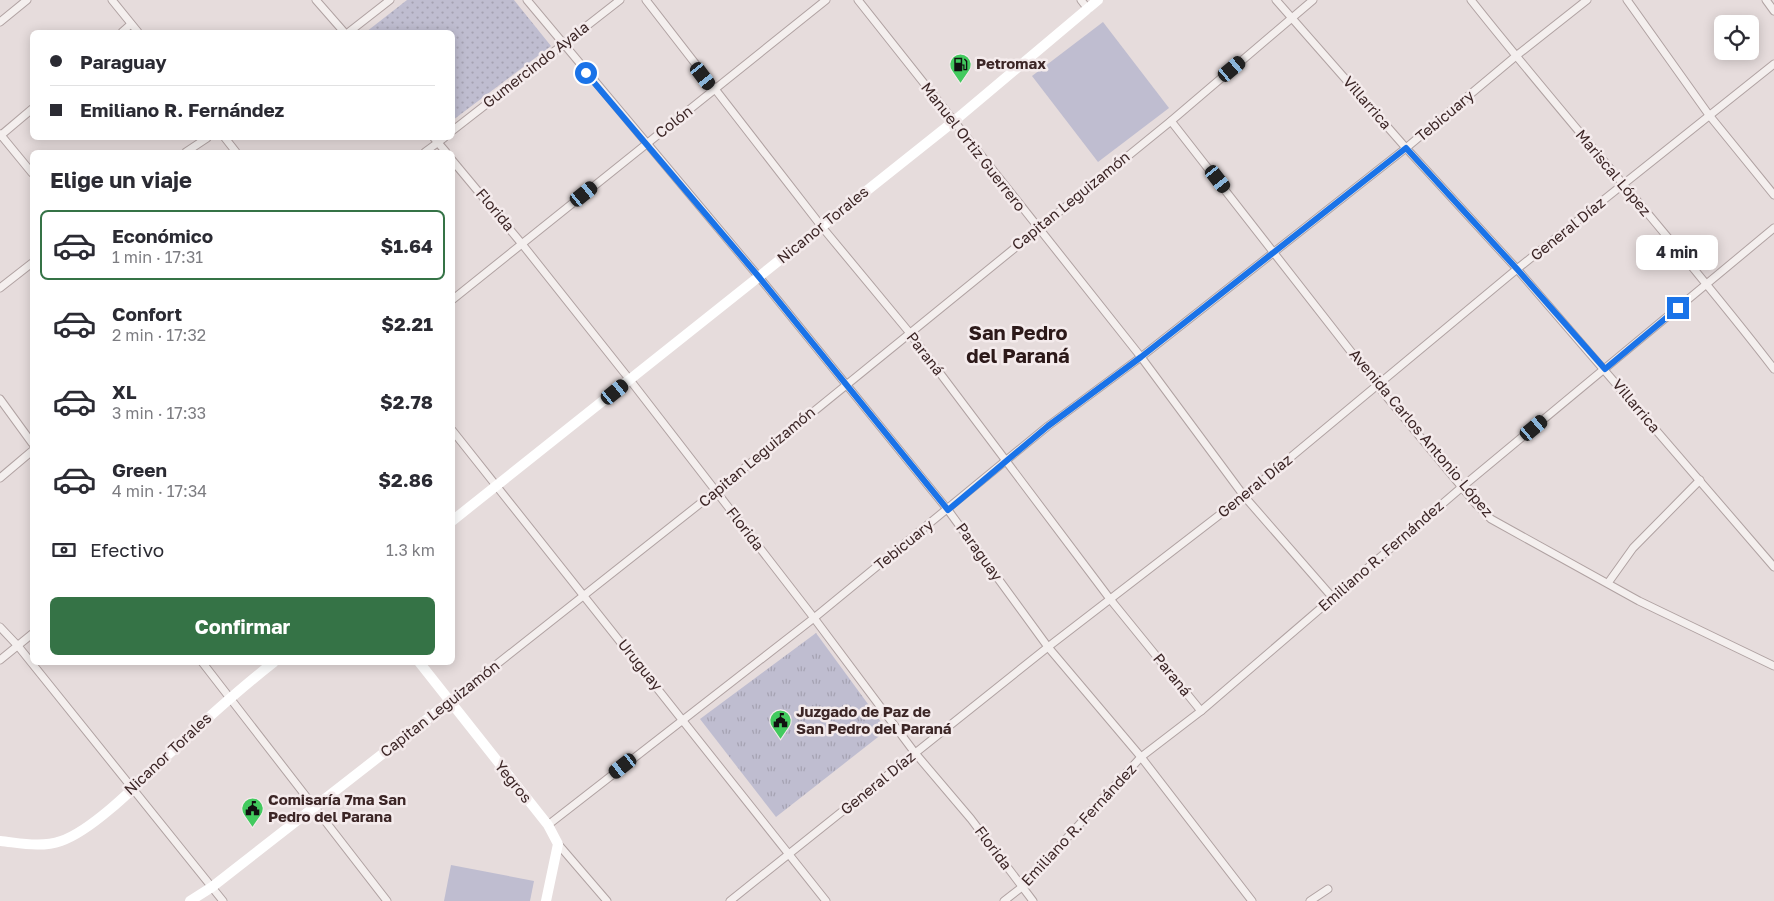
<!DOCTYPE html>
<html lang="es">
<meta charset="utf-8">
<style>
:root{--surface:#fff;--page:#f2f2f3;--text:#2b2b33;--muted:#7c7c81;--line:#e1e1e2;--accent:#357346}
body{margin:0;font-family:"Golos Text",sans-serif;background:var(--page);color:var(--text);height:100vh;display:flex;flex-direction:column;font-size:19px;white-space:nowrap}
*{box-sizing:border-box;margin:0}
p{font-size:16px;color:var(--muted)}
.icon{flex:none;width:28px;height:28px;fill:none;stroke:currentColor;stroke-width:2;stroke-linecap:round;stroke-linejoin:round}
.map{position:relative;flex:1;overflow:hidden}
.sheet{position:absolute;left:30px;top:150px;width:425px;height:515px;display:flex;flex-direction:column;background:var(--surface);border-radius:8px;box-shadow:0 2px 12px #0003}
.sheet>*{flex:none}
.top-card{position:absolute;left:30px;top:30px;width:425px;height:110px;border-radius:8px;box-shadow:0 2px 12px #0003;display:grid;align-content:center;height:110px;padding:0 20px;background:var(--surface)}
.fabs{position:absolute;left:1714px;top:15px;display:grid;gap:10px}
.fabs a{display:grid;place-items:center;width:45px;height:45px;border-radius:8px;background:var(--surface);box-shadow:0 2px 12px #0003;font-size:25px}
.end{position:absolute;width:22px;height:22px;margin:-11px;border:6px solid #1a73e8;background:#fff;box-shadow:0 0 0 2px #fff}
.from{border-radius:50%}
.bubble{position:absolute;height:35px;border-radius:8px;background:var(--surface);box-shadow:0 2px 12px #0003;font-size:16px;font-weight:700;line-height:35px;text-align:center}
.car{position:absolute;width:15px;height:30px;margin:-15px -8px;border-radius:6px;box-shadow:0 0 4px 1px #0007;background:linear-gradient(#222 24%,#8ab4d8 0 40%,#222 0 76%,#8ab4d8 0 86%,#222 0)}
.top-card b{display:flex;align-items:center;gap:18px;height:48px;font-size:19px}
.top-card b+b{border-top:1px solid var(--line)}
.top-card i{width:12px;height:12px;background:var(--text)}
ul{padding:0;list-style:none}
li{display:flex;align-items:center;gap:15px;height:70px;margin:0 10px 8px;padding:0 10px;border:2px solid transparent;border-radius:8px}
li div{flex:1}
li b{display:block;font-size:19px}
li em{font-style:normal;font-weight:700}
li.active{border-color:var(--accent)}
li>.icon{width:45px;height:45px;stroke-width:1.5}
h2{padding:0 20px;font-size:22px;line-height:60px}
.pay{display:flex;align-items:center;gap:12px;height:55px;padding:0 20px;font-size:19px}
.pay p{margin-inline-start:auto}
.primary-button{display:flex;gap:10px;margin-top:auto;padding:10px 20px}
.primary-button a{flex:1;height:58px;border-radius:8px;background:var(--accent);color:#fff;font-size:20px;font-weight:700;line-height:58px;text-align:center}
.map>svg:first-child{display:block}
.grass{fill:url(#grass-dots)}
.park{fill:url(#park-tufts)}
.garden{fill:#bfbdd0}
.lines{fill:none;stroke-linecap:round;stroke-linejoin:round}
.street-casing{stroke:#b0a2a2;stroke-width:9}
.street{stroke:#f4efee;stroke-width:7}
.secondary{stroke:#fff;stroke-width:10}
.route{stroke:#1a73e8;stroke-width:6}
.labels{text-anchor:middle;stroke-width:5;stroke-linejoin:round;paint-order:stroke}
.poi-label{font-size:15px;font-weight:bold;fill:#3c2626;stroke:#f4ebec;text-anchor:start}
.street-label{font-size:15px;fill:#3c2626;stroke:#f4ebec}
.district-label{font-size:20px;font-weight:bold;fill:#2c1919;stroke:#f4ebec}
</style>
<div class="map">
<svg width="1774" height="901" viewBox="0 0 1774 901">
<defs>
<pattern id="grass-dots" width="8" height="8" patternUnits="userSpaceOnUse" patternTransform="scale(1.25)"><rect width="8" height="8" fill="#bfbdd0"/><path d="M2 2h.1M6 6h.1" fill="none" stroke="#a5a2b2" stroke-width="1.8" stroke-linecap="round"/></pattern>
<pattern id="park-tufts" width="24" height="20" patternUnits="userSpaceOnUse" patternTransform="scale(1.25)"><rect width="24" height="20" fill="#bfbdd0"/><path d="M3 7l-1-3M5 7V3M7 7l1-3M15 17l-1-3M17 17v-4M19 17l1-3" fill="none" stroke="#a5a2b2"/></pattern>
</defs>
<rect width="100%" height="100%" fill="#e6dcdc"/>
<polygon class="grass" points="407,0 514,0 551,46 453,120 452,32 366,32"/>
<polygon class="park" points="816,633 887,730 776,817 700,719"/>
<g class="garden">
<polygon points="1103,22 1169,108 1098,162 1032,76"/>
<polygon points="451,865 534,881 530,901 444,901"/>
</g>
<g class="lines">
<defs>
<g id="street">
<polyline points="112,0 138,32"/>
<polyline points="316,0 344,32"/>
<polyline points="527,0 759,277 948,510 1048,647 1141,757 1252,901"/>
<polyline points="646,0 822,227 909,332 1110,599 1201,711"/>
<polyline points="858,0 1141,357 1244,496 1333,598"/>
<polyline points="1081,0 1088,9"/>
<polyline points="1276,0 1406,148 1517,269 1774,567"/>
<path d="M1471,0C1570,125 1677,243 1774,369"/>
<polyline points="1627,0 1709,115 1774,195"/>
<polyline points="1766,0 1774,11"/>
<polyline points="0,22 27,0"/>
<polyline points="122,32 131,24"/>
<polyline points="349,32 390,0"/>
<polyline points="1171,121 1377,385 1476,504 1491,519 1639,601 1774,666"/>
<polyline points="452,131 620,0"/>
<polyline points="0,134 32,173"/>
<polyline points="0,136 32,109"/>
<polyline points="225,138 236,152"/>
<polyline points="434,138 446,152"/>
<polyline points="186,152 207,138"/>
<polyline points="425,152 444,138"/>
<polyline points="452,160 522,244 630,380 814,618 915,753 971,819 1033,901"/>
<polyline points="0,288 32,263"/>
<polyline points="452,300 826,0"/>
<polyline points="0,399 32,443"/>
<polyline points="452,430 826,901"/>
<polyline points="0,478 32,451"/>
<polyline points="1608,583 1633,548 1700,480"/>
<polyline points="0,627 18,646 223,901"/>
<polyline points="0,660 32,634"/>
<polyline points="202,662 387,901"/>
<polyline points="449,702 716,491 1171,121 1313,0"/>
<polyline points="548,825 814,618 1048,426 1141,357 1406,148 1516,56 1587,0"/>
<polyline points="558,844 607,901"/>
<polyline points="730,901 1048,647 1244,496 1517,269 1774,64"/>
<polyline points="1004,901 1022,887 1141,757 1201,711 1462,487 1774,228"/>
<polyline points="1310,901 1328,889"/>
</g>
</defs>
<use href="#street" class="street-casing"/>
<use href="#street" class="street"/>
<g class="secondary">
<polyline points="452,521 953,122 1098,0"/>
<polyline points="419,662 548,825 558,844 546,901"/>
<path d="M0,841C20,843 41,848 61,841C94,830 144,778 170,753C204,721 237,691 274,662"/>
<polyline points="190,901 212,887 449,702"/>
</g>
</g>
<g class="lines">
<polyline class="route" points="586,73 759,277 948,510 1048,426 1141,357 1406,148 1517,269 1605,369 1678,308"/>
</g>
<defs>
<symbol id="fuel-pin" viewBox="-11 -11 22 30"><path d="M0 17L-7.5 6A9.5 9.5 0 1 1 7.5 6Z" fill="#42ca5e" stroke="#f4ebec"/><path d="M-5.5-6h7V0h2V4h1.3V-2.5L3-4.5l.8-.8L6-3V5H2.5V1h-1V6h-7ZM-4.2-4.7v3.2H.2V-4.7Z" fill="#111"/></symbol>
<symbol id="civic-pin" viewBox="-11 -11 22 30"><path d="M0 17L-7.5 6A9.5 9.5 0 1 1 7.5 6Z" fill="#42ca5e" stroke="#f4ebec"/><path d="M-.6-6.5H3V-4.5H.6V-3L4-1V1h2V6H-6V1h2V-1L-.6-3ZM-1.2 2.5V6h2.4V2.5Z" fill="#111"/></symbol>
</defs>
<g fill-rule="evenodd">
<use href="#fuel-pin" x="948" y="52" width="25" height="34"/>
<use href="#civic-pin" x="768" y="708" width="25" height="34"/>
<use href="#civic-pin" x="240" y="796" width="25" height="34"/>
</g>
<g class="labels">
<g class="poi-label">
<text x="976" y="69">Petromax</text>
<text x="796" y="717">Juzgado de Paz de<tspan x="796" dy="17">San Pedro del Paraná</tspan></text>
<text x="268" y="805">Comisaría 7ma San<tspan x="268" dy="17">Pedro del Parana</tspan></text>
</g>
<g class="street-label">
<text transform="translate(536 65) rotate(-38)" y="5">Gumercindo Ayala</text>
<text transform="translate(1367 103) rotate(49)" y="5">Villarrica</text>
<text transform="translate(1445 116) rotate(-40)" y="5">Tebicuary</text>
<text transform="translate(674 122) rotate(-38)" y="5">Colón</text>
<text transform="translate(973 147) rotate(52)" y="5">Manuel Ortiz Guerrero</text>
<text transform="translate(1613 173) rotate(50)" y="5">Mariscal López</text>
<text transform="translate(1071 201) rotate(-39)" y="5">Capitan Leguizamón</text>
<text transform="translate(495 210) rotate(50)" y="5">Florida</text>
<text transform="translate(823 225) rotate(-39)" y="5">Nicanor Torales</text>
<text transform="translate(1568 229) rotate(-39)" y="5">General Díaz</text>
<text transform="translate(925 354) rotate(52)" y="5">Paraná</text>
<text transform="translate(1636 406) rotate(50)" y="5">Villarrica</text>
<text transform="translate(1421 433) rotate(50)" y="5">Avenida Carlos Antonio López</text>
<text transform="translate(757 457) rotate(-40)" y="5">Capitan Leguizamón</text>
<text transform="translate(1255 486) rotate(-39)" y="5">General Díaz</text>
<text transform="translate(745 529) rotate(52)" y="5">Florida</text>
<text transform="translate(904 545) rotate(-39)" y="5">Tebicuary</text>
<text transform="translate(979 552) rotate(54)" y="5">Paraguay</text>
<text transform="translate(1381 556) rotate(-41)" y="5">Emiliano R. Fernández</text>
<text transform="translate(640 665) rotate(51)" y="5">Uruguay</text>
<text transform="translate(1172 675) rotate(51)" y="5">Paraná</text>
<text transform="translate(440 709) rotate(-38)" y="5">Capitan Leguizamón</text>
<text transform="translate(168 754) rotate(-43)" y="5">Nicanor Torales</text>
<text transform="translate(513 782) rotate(51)" y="5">Yegros</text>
<text transform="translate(878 783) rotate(-39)" y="5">General Díaz</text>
<text transform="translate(1079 825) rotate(-47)" y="5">Emiliano R. Fernández</text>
<text transform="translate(993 848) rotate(53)" y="5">Florida</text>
</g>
<g class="district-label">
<text x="1018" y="340">San Pedro<tspan x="1018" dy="23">del Paraná</tspan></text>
</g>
</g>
</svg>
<div class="fabs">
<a><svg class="icon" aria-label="locate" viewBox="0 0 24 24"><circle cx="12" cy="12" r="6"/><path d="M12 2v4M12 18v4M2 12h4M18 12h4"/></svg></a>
</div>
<i class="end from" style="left:586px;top:73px"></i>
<i class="end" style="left:1678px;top:308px"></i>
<div class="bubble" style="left:1636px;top:235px;width:82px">4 min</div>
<i class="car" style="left:1232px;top:69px;rotate:50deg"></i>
<i class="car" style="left:703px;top:76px;rotate:143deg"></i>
<i class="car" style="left:1218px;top:179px;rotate:142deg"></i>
<i class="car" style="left:584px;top:194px;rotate:51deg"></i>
<i class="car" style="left:615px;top:392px;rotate:51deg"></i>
<i class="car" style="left:1534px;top:428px;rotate:50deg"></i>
<i class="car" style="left:623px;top:766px;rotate:232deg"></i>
<div class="top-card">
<b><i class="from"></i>Paraguay</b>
<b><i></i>Emiliano R. Fernández</b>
</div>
<section class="sheet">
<h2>Elige un viaje</h2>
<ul>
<li class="active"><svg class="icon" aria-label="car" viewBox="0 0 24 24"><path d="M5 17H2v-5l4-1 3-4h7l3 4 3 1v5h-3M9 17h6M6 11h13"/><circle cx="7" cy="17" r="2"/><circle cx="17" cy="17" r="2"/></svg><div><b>Económico</b><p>1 min · 17:31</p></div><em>$1.64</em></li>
<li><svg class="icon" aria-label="car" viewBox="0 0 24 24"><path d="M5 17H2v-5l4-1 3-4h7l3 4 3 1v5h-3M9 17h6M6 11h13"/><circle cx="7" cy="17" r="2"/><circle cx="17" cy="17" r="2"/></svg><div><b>Confort</b><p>2 min · 17:32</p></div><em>$2.21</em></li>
<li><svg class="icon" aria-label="car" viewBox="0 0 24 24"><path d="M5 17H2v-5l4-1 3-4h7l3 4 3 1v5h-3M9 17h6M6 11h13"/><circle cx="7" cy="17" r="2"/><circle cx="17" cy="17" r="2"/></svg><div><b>XL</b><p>3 min · 17:33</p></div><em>$2.78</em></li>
<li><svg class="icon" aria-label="car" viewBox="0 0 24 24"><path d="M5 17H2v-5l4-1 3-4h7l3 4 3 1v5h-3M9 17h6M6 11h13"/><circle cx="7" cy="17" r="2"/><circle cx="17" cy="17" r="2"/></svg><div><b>Green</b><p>4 min · 17:34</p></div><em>$2.86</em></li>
</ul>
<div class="pay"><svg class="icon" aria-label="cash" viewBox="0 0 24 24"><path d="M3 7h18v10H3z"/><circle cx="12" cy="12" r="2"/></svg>Efectivo<p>1.3 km</p></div>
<div class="primary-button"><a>Confirmar</a></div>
</section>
</div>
